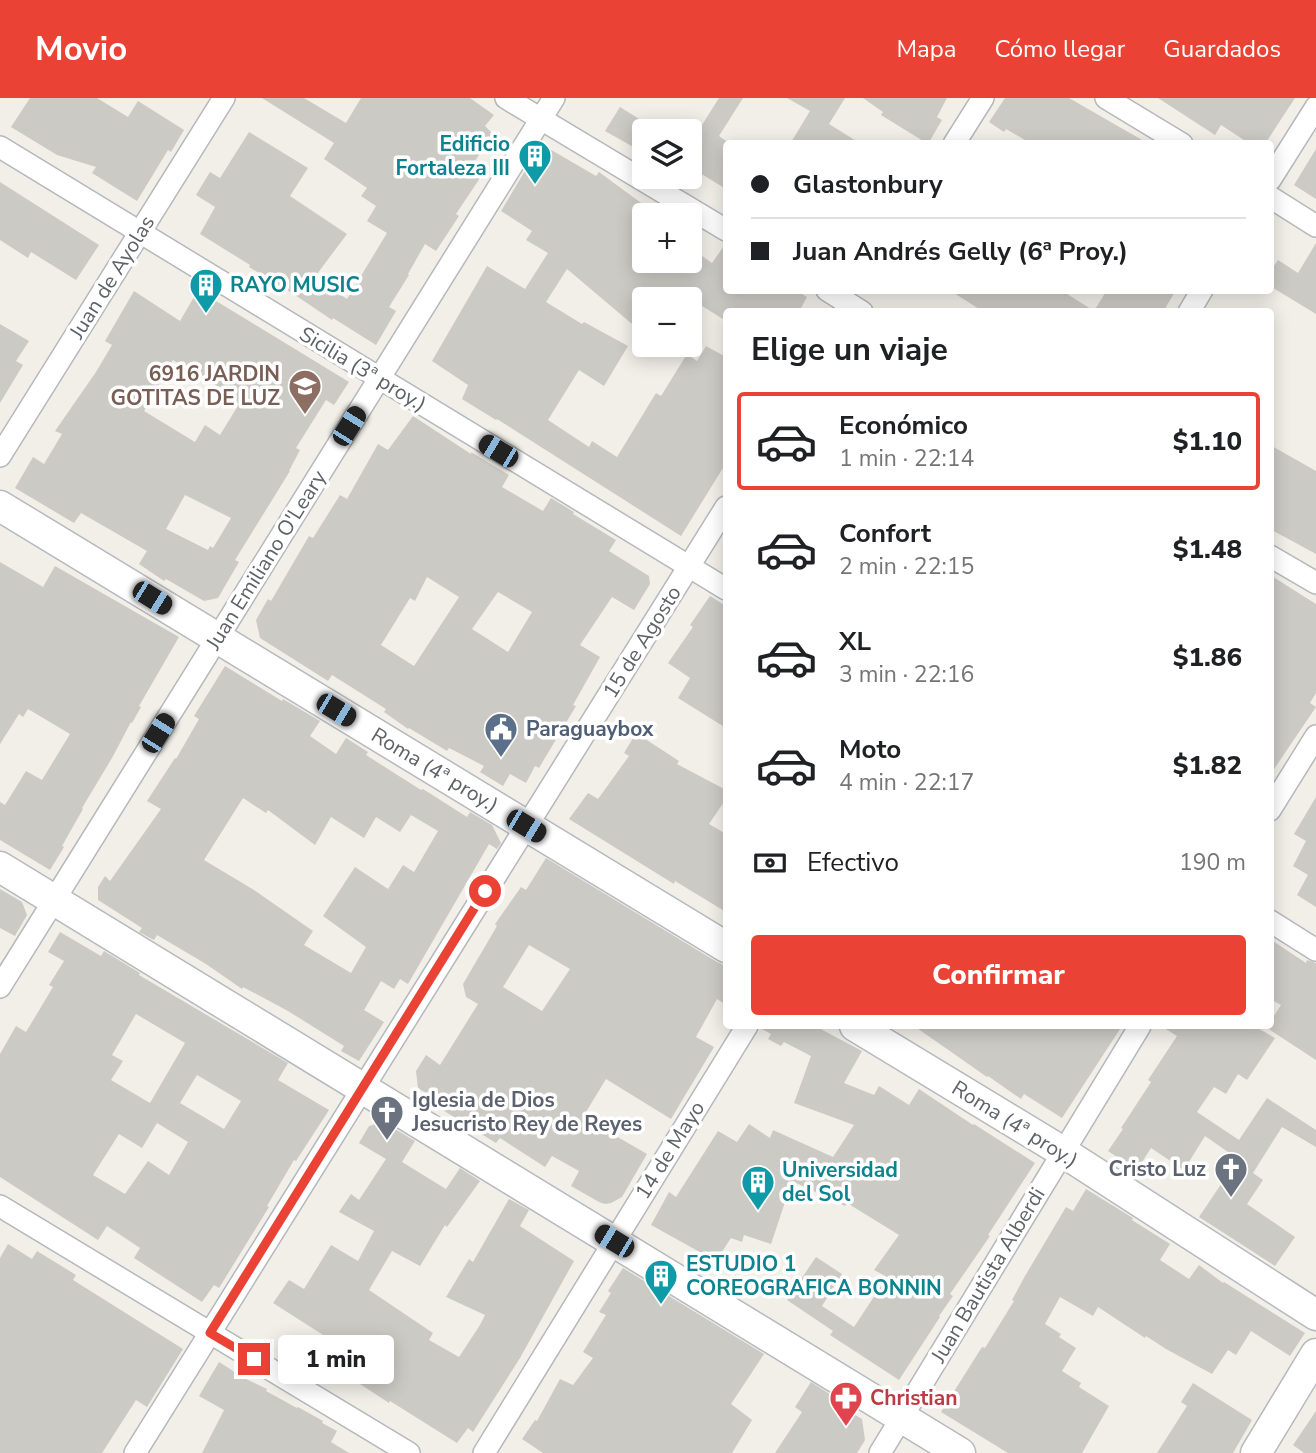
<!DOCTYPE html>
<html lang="es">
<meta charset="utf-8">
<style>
:root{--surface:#fff;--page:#f2f2f2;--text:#202124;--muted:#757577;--line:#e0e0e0;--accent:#ea4335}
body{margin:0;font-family:"Nunito Sans",sans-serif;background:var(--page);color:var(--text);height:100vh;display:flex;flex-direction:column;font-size:26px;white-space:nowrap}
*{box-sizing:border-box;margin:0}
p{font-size:23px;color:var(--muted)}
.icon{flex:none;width:38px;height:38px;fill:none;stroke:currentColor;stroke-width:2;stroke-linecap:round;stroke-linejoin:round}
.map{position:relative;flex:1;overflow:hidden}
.drawer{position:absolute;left:723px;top:210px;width:551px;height:721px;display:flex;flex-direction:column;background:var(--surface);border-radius:7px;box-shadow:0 4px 18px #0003}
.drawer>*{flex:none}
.guide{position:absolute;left:723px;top:42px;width:551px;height:154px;border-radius:7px;box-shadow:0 4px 18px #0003;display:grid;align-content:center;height:154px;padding:0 28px;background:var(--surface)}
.fabs{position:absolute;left:632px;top:21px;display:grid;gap:14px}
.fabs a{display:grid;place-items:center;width:70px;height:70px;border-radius:7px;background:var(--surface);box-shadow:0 4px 18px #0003;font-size:35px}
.end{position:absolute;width:32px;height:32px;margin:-16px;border:9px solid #ea4335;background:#fff;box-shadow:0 0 0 4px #fff}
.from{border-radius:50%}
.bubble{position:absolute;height:49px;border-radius:7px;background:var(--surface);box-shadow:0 4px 18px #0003;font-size:23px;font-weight:800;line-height:49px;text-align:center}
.car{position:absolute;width:21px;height:42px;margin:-21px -10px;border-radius:9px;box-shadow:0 0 5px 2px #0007;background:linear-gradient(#222 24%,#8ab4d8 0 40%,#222 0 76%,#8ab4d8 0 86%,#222 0)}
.guide b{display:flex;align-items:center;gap:24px;height:66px;font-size:26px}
.guide b+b{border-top:2px solid var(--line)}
.guide i{width:18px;height:18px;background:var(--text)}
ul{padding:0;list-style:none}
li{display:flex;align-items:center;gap:21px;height:98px;margin:0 14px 10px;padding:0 14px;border:4px solid transparent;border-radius:7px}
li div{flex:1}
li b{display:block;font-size:26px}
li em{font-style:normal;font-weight:800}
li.active{border-color:var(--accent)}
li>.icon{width:63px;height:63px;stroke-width:1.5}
h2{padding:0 28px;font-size:32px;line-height:84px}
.pay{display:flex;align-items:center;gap:18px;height:77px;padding:0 28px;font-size:26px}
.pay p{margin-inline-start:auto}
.primary-button{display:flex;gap:14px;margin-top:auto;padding:14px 28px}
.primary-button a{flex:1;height:80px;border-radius:7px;background:var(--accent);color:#fff;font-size:28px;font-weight:800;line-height:80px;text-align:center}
header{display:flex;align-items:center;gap:42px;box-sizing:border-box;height:98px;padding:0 35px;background:var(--accent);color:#fff}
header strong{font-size:33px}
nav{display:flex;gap:38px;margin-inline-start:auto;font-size:24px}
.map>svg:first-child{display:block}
.building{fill:#cccac5;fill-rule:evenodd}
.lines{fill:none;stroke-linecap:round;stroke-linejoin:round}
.street-casing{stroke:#b5b8bc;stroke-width:24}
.secondary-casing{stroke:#b6babf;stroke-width:33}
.street{stroke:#fff;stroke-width:21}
.secondary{stroke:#fff;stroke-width:30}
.route{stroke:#ea4335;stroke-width:9}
.labels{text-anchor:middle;stroke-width:7;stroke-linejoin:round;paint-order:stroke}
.culture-label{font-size:21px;font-weight:bold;fill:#0d838f;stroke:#fff;text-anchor:start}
.street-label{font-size:21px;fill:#5f6368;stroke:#fff}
.education-label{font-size:21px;font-weight:bold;fill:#785e54;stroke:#fff;text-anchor:end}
.service-label{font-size:21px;font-weight:bold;fill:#4e5e75;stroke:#fff;text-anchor:start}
.worship-label{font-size:21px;font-weight:bold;fill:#5b616d;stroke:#fff;text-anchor:start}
.health-label{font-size:21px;font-weight:bold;fill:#be3a42;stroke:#fff;text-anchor:start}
</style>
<header>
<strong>Movio</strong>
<nav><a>Mapa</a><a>Cómo llegar</a><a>Guardados</a></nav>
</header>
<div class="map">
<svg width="1316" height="1355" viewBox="0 0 1316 1355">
<rect width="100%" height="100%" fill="#f1efe8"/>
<g class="building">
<polygon points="30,0 97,0 128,19 138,3 184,32 171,54 168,52 137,103 92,75 96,69 57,57 11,29"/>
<polygon points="262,0 304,0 346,25 361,0 470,0 494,17 485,28 493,36 471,69 482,77 456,116 459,118 436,153 425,146 408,176 409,177 389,209 396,213 376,247 333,220 332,222 298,199 249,169 250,167 200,136 215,109 196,97 210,74 220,80 249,34 308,70 290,98 347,136 314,180 347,201 387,135 367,123 376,108 361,98 367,90 324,61 334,45"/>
<polygon points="719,0 743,0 719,38 726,43 726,91 690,69 690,46"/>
<polygon points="787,0 845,0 829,26 861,46 790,46 810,13"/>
<polygon points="863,0 947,0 937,19 942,22 928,46 881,17 883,14"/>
<polygon points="1005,0 1069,0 1149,46 1032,46 1006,31 1004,34 989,24"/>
<polygon points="1158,0 1295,0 1265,46 1250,46 1221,27 1215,37"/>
<polygon points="620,9 644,24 644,55 605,33"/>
<polygon points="541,46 596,78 599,74 644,107 644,163 690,163 690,153 691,150 712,165 726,145 726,192 795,192 807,199 799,214 726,214 726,223 691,201 676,201 662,193 657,201 644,201 644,221 638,231 567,171 546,204 582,226 584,224 628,248 604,288 579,272 548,322 589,349 592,343 617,359 656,295 661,298 687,256 697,263 706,248 726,259 726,365 681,438 497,321 496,322 462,301 468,287 432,263 487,168 525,191 548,155 526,142 532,133 501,113"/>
<polygon points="1316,51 1316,101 1294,87"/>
<polygon points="0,84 99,147 76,182 31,154 28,160 0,142"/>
<polygon points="1316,145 1316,216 1270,188 1270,174 1278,162 1298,175"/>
<path d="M198,192L349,284L334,307L326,302L296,350L300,352L289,373H290L235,462L239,464L218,500L204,503L166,481L164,483L139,466L147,453L81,415L74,425L15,390L33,359L44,366L62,336L55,333L96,274L112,247L105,243L134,193L180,223ZM173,262L218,289L216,292L239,306L220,337L205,327L195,344L144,313ZM185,397L231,420L213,450L210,448L208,452L166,431Z"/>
<polygon points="949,192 1061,192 1094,213 1107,192 1176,192 1163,214 984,214"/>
<polygon points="0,226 29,243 16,263 23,267 0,305"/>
<path d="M413,318L471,356V354L509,377L502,389L543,413L551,400L574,414L573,416L616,442L609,453L649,478L650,486L634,512L612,499L580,547L600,559L573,607L576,608L539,670L535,668L526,685L510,676L503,688L480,674L484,668L449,650L447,653L409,630L408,631L384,614L386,611L332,577L328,583L260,540L256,522L268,501L271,503L309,438L313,440L340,397L347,401L378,346L388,352ZM427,479L459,499L414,568L381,547L410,500L415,503ZM498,494L532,514L508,554L472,531Z"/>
<polygon points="1270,347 1316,373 1316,456 1270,431"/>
<polygon points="0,464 43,489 55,468 179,539 139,608 141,609 132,625 131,624 112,660 82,710 83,711 62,748 64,749 50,772 0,742 0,704 5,707 26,673 42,682 70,636 28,611 23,619 19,616 0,646"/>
<polygon points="1270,477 1316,506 1316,595 1310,605 1316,609 1270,677"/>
<polygon points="710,498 726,508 726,630 678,600 690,580 668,565 693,529 690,527"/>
<path d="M225,568L282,603L283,601L320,623L310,638L336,656L346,640L368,654L366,657L421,692L423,691L467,719L470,714L492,727L501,745L497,751L489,746L408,886L400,881L394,891L381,883L364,912L384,924L359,963L341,953L344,948L288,913L243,889L242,891L206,866L157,837L154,842L139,834L142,830L98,802V789L105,778L110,783L161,711L147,703L175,660L176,661L199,621L194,618ZM243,700L266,715L268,712L315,747L331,719L364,740L376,719L400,734L411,717L438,733L414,774L403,767L388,791L355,769L323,818L366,849L351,875L304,847L313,833L254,792L204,762Z"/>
<polygon points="636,635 679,663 677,666 726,692 726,701 709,726 726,736 726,814 675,783 674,786 569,721 588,695 598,701 629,658 624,655"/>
<polygon points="1316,699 1316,809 1297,797 1308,777 1293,768 1306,743 1294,736"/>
<path d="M546,760L717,864L726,868V907L717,901L696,939L714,949L671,1021L606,981L583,1019L647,1056L622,1099L611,1105L605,1106L599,1104L571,1088L579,1073L552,1058L545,1069L500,1040L496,1045L436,1008L438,1003L418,990L416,973L426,957L440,967L478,906L466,899L463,886L497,828L495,826L521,789L526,792ZM529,847L570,871L542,913L503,889Z"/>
<polygon points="0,791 22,804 27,817 15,838 0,830"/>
<path d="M60,834L101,858L104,853L140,875L139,877L288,965L278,982L329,1012L296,1063L294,1062L267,1108L269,1109L219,1190L214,1187L202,1204L134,1160L140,1150L107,1128L98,1142L0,1079V956L16,928L26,934L53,889L49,887L64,863L48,854ZM136,916L185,945L150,1005L111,982L123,963L112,957ZM197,977L241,1003L224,1031L180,1005ZM157,1025L188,1044L169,1077L148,1063L125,1096L93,1077L119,1036L142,1050Z"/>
<polygon points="1270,841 1306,865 1307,862 1316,865 1316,962 1267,930 1270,928 1270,924 1281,907 1270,901"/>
<polygon points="760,928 815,928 862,953 844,985 874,997 879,988 909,1007 919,991 973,1027 974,1026 1035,1065 988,1137 990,1138 950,1196 953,1198 939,1218 940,1219 899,1282 830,1237 833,1233 787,1202 816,1159 842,1176 822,1208 854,1229 887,1179 874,1172 899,1137 847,1105 845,1108 792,1083 771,1146 744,1137 742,1144 731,1140 716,1163 651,1127 669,1094 676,1099 718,1033 737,1044 749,1026 770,1040 773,1032 833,1059 854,1027 794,1005 811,958 784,944 781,948 768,941 771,936 760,930"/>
<polygon points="914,928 1122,928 1062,1020 1024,996 1021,1001 988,978 987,979"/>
<polygon points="1161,928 1254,928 1275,940 1247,982 1238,976 1226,996 1214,989 1197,1014 1239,1042 1267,1000 1316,1032 1316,1049 1282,1029 1253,1075 1263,1082 1247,1106 1295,1139 1275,1168 1199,1119 1238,1061 1205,1038 1184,1072 1151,1050 1137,1072 1108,1053 1123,1031 1121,1030 1151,984 1148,982 1177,938"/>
<polygon points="383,1024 415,1043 402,1064 446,1091 460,1070 480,1083 447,1129 445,1127 420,1168 392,1153 369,1192 433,1235 429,1242 459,1259 480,1227 485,1217 446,1199 469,1161 473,1164 509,1101 529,1112 520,1128 574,1163 520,1260 473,1334 468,1330 457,1345 390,1303 389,1305 360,1286 364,1278 348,1270 356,1258 273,1205 289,1182 304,1191 331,1147 358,1163 374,1133 339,1114 351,1096 359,1102 386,1061 359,1045 369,1028"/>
<polygon points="1086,1091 1133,1120 1132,1122 1170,1146 1160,1162 1189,1181 1199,1167 1223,1185 1224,1184 1305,1235 1290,1258 1251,1233 1236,1257 1228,1252 1212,1276 1166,1251 1146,1238 1145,1240 1098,1209 1093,1218 1060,1199 1045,1226 1061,1236 1059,1239 1076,1250 1062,1273 1081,1285 1079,1289 1109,1308 1082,1355 1008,1355 941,1314 982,1249 985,1250 1014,1203 1012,1202 1025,1178 1066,1109 1073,1113"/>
<polygon points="8,1146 32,1161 37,1153 76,1177 73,1182 183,1251 147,1309 136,1302 102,1355 0,1355 0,1160"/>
<polygon points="623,1170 764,1256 731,1306 752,1322 732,1355 543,1355 522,1341 535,1322 537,1323 560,1281 573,1287 593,1260 583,1254 606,1217 599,1214 611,1195 608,1193"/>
<polygon points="219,1264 246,1281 267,1291 266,1293 297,1310 298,1309 323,1323 322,1325 337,1333 331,1344 349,1355 202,1355 224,1312 199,1298"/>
<polygon points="811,1284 842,1304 840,1308 862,1321 865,1342 857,1355 775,1355 802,1314 795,1309"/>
<polygon points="1193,1285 1252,1322 1233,1355 1157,1355 1187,1308 1181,1304"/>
<polygon points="1316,1313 1316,1355 1304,1355 1293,1347"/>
</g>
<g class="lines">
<defs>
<g id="street">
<polyline points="506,0 726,132"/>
<polyline points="1106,0 1182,46"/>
<polyline points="954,46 983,0"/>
<polyline points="0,49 726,491"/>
<polyline points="1270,82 1316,9"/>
<polyline points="1270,99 1316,128"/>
<polyline points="827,192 862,214"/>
<polyline points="1189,214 1202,192"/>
<polyline points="0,358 224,0"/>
<polyline points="1270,458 1316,485"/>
<polyline points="1270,712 1316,638"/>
<polyline points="1270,823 1316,852"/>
<polyline points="0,889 554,0"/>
<polyline points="0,1108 409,1355"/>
<polyline points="135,1355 726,409"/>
<polyline points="484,1355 747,928"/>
<polyline points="880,1355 1140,928"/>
</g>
<g id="secondary">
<polyline points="0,408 726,849"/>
<polyline points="0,769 960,1355"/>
<polyline points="855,928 1063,1054 1316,1217"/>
<polyline points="1256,1355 1316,1256"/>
</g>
</defs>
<use href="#street" class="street-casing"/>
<use href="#secondary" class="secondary-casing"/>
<use href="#street" class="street"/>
<use href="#secondary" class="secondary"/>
</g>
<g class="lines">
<polyline class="route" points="254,1261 210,1235 485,793"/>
</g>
<defs>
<symbol id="building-pin" viewBox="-11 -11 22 30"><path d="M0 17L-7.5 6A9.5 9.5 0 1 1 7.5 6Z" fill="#0f9aa8" stroke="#fff"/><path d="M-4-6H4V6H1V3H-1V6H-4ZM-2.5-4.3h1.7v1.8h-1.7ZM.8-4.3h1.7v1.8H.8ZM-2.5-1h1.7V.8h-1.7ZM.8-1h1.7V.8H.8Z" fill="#fff"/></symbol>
<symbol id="school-pin" viewBox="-11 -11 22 30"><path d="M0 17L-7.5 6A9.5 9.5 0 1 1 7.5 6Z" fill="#8d6e63" stroke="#fff"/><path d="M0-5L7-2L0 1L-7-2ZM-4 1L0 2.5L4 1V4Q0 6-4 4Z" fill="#fff"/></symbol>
<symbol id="civic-pin" viewBox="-11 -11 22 30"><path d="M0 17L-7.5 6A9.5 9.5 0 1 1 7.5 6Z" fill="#5c6f8a" stroke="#fff"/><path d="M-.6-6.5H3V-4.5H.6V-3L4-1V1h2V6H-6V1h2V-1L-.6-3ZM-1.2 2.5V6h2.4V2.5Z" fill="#fff"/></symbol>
<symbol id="church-pin" viewBox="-11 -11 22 30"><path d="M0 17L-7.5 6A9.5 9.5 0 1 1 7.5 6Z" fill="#6b7280" stroke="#fff"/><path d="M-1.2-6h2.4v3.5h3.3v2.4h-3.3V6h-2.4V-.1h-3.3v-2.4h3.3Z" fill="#fff"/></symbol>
<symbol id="pharmacy-pin" viewBox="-11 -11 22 30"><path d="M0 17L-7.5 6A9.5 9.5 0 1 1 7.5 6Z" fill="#e0444e" stroke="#fff"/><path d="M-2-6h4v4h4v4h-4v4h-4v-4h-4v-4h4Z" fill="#fff"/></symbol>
</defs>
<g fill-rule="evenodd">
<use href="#building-pin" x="516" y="39" width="38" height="52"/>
<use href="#building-pin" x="187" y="168" width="38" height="52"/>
<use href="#school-pin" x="286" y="269" width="38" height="52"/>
<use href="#civic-pin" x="482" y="612" width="38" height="52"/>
<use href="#church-pin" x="368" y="995" width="38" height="52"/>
<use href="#church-pin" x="1212" y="1052" width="38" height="52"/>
<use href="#building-pin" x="739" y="1065" width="38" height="52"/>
<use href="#building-pin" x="642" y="1159" width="38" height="52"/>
<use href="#pharmacy-pin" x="827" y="1281" width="38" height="52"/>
</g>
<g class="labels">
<g class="culture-label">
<text x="510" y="53" text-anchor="end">Edificio<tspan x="510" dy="24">Fortaleza III</tspan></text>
<text x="230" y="194">RAYO MUSIC</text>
<text x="782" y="1079">Universidad<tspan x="782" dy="24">del Sol</tspan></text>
<text x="686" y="1173">ESTUDIO 1<tspan x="686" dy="24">COREOGRAFICA BONNIN</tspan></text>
</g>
<g class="street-label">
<text transform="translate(112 179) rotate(-58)" y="7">Juan de Ayolas</text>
<text transform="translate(363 271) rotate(31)" y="7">Sicilia (3ª proy.)</text>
<text transform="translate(266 462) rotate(-58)" y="7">Juan Emiliano O'Leary</text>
<text transform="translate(642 544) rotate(-58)" y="7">15 de Agosto</text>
<text transform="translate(435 672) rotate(31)" y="7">Roma (4ª proy.)</text>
<text transform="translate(1015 1026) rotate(32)" y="7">Roma (4ª proy.)</text>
<text transform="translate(670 1052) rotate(-58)" y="7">14 de Mayo</text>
<text transform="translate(988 1177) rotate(-59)" y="7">Juan Bautista Alberdi</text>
</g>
<g class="education-label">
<text x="280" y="283">6916 JARDIN<tspan x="280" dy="24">GOTITAS DE LUZ</tspan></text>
</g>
<g class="service-label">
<text x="526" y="638">Paraguaybox</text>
</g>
<g class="worship-label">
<text x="412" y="1009">Iglesia de Dios<tspan x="412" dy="24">Jesucristo Rey de Reyes</tspan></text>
<text x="1206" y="1078" text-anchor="end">Cristo Luz</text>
</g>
<g class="health-label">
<text x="870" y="1307">Christian</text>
</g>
</g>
</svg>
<div class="fabs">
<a><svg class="icon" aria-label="layers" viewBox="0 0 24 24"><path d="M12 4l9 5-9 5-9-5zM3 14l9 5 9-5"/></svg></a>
<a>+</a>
<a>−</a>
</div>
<i class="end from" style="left:485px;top:793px"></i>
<i class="end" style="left:254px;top:1261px"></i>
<div class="bubble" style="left:278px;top:1237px;width:116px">1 min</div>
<i class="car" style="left:349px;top:328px;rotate:32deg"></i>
<i class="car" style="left:498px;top:353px;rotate:301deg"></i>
<i class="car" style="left:152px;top:500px;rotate:122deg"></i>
<i class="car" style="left:336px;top:612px;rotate:121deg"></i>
<i class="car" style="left:158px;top:635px;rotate:32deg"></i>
<i class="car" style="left:526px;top:728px;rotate:121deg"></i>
<i class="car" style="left:614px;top:1143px;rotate:301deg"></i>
<div class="guide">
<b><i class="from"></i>Glastonbury</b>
<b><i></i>Juan Andrés Gelly (6ª Proy.)</b>
</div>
<section class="drawer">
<h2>Elige un viaje</h2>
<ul>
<li class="active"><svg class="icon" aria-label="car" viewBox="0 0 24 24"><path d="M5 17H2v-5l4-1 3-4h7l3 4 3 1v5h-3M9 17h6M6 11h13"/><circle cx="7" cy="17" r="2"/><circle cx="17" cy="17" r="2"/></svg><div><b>Económico</b><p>1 min · 22:14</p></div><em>$1.10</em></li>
<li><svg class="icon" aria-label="car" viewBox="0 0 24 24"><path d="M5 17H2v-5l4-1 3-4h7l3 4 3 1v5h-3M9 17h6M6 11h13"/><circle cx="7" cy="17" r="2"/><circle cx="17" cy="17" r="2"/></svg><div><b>Confort</b><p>2 min · 22:15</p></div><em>$1.48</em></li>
<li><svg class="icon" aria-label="car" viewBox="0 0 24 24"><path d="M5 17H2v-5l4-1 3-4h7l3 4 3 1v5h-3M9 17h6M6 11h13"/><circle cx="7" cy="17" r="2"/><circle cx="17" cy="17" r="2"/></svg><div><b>XL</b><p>3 min · 22:16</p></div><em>$1.86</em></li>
<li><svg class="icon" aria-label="car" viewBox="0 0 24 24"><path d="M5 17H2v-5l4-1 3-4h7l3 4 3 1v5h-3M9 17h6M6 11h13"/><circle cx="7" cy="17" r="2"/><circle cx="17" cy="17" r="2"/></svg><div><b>Moto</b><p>4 min · 22:17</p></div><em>$1.82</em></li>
</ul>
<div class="pay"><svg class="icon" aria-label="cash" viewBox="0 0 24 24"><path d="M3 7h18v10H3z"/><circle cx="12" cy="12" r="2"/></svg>Efectivo<p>190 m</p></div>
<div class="primary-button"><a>Confirmar</a></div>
</section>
</div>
